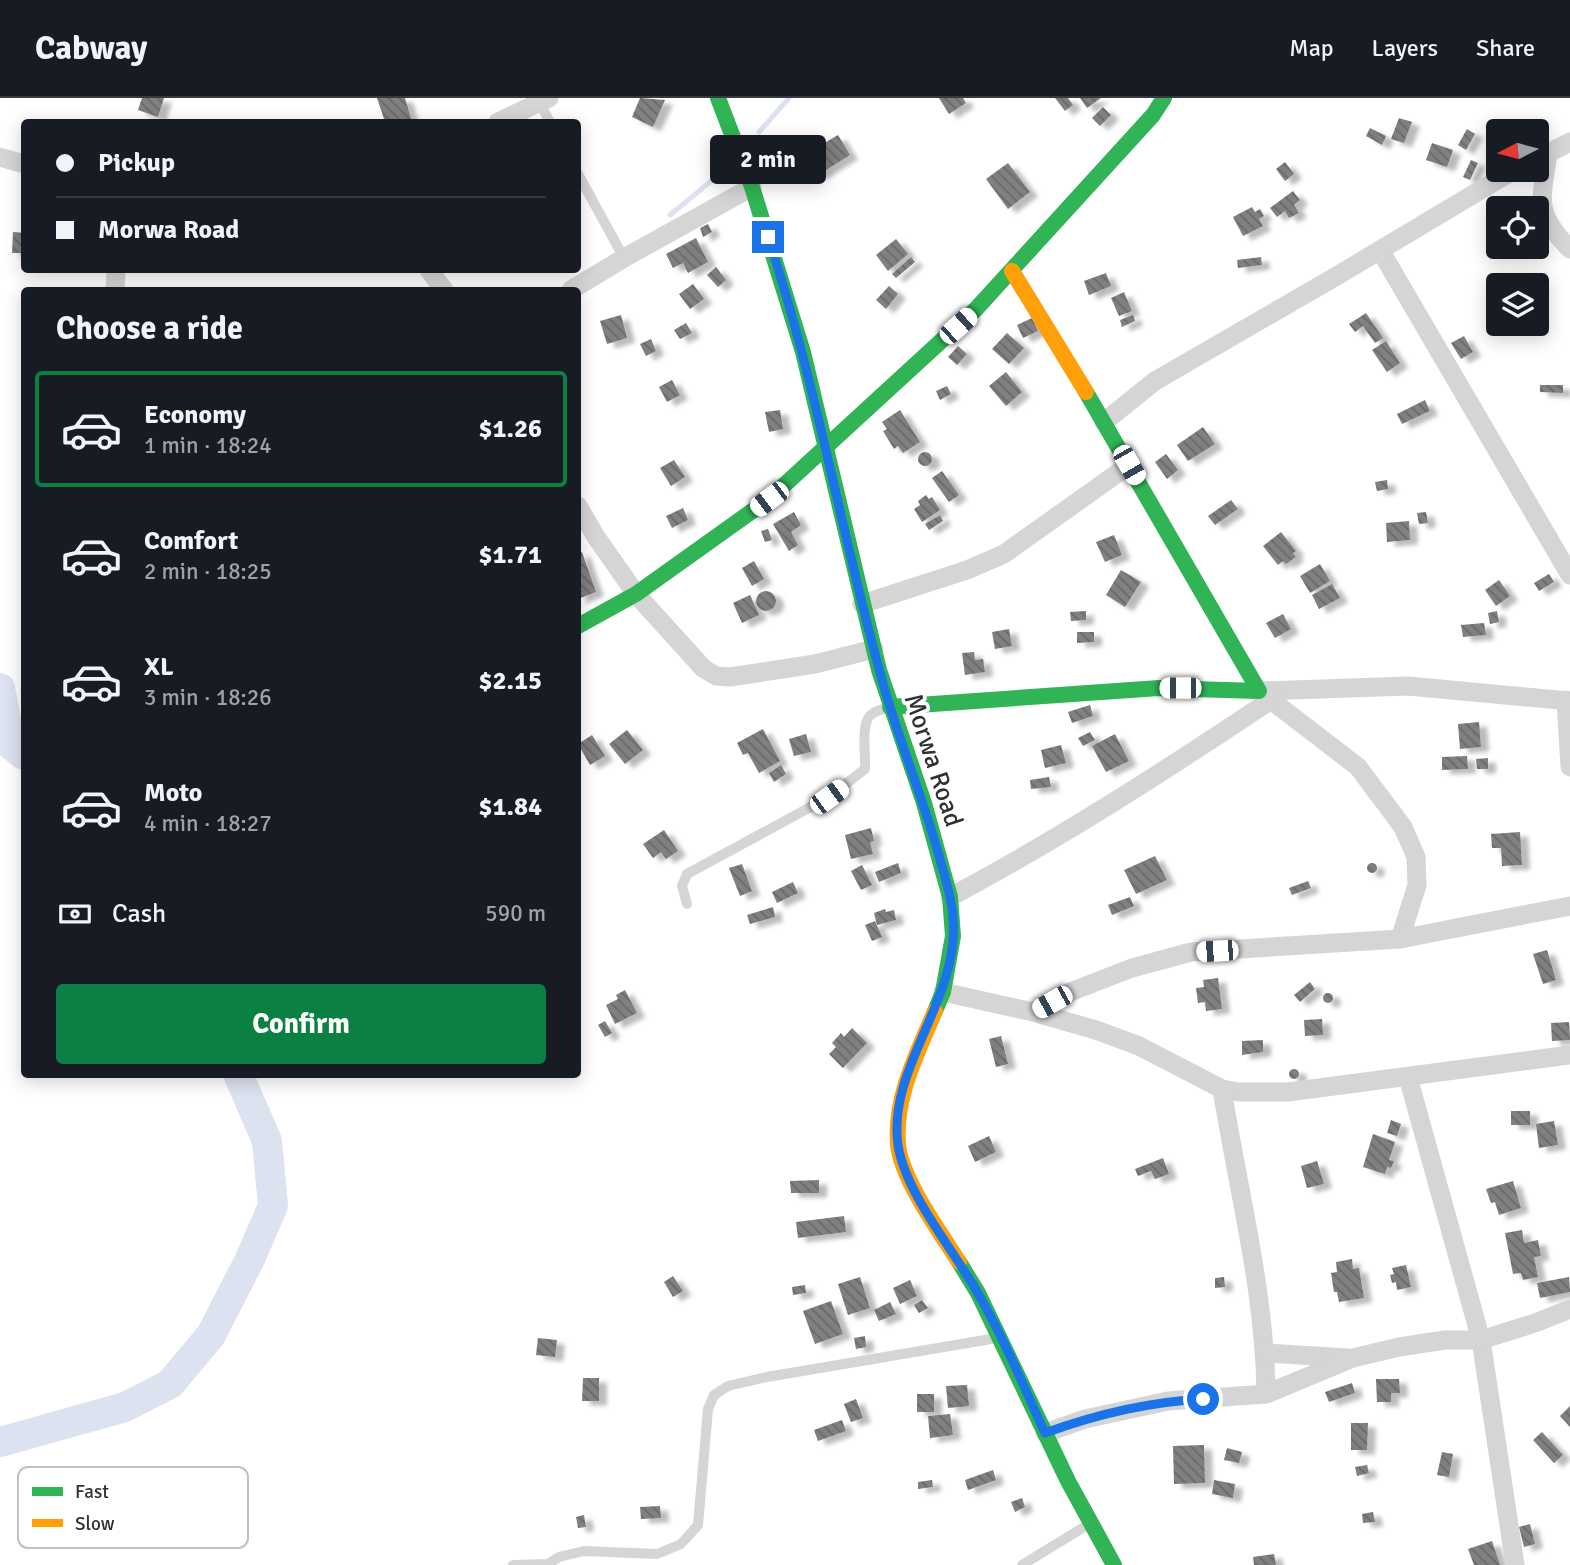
<!DOCTYPE html>
<meta charset="utf-8">
<style>
:root{--surface:#171b24;--page:#242831;--text:#f1f3f6;--muted:#9ea1a6;--line:#363941;--accent:#0b8043}
body{margin:0;font-family:Signika,sans-serif;background:var(--page);color:var(--text);height:100vh;display:flex;flex-direction:column;font-size:26px;white-space:nowrap}
*{box-sizing:border-box;margin:0}
p{font-size:23px;color:var(--muted)}
.icon{flex:none;width:38px;height:38px;fill:none;stroke:currentColor;stroke-width:2;stroke-linecap:round;stroke-linejoin:round}
.map{position:relative;flex:1;overflow:hidden}
.details{position:absolute;left:21px;top:189px;width:560px;height:791px;display:flex;flex-direction:column;background:var(--surface);border-radius:7px;box-shadow:0 4px 18px #0003}
.details>*{flex:none}
.hud{position:absolute;left:21px;top:21px;width:560px;height:154px;border-radius:7px;box-shadow:0 4px 18px #0003;display:grid;align-content:center;height:154px;padding:0 35px;background:var(--surface)}
.needle{width:46px;rotate:264deg}
.buttons{position:absolute;left:1486px;top:21px;display:grid;gap:14px}
.buttons a{display:grid;place-items:center;width:63px;height:63px;border-radius:7px;background:var(--surface);box-shadow:0 4px 18px #0003;font-size:35px}
.end{position:absolute;width:32px;height:32px;margin:-16px;border:9px solid #1a73e8;background:#fff;box-shadow:0 0 0 4px #fff}
.from{border-radius:50%}
.bubble{position:absolute;height:49px;border-radius:7px;background:var(--surface);box-shadow:0 4px 18px #0003;font-size:23px;font-weight:700;line-height:49px;text-align:center}
.car{position:absolute;width:21px;height:42px;margin:-21px -10px;border-radius:9px;box-shadow:0 0 5px 2px #0007;background:linear-gradient(#fff 24%,#345 0 40%,#fff 0 76%,#345 0 86%,#fff 0)}
.hud b{display:flex;align-items:center;gap:24px;height:66px;font-size:26px}
.hud b+b{border-top:2px solid var(--line)}
.hud i{width:18px;height:18px;background:var(--text)}
ul{padding:0;list-style:none}
li{display:flex;align-items:center;gap:21px;height:116px;margin:0 14px 10px;padding:0 21px;border:4px solid transparent;border-radius:7px}
li div{flex:1}
li b{display:block;font-size:26px}
li em{font-style:normal;font-weight:700}
li.current{border-color:var(--accent)}
li>.icon{width:63px;height:63px;stroke-width:1.5}
h2{padding:0 35px;font-size:32px;line-height:84px}
.pay{display:flex;align-items:center;gap:18px;height:77px;padding:0 35px;font-size:26px}
.pay p{margin-inline-start:auto}
.action{display:flex;gap:14px;margin-top:auto;padding:14px 35px}
.action a{flex:1;height:80px;border-radius:7px;background:var(--accent);color:#fff;font-size:28px;font-weight:700;line-height:80px;text-align:center}
header{display:flex;align-items:center;gap:42px;box-sizing:border-box;height:98px;padding:0 35px;background:var(--surface);border-bottom:2px solid var(--line)}
header strong{font-size:33px}
nav{display:flex;gap:38px;margin-inline-start:auto;font-size:24px}
.map>svg:first-child{display:block}
.lines{fill:none;stroke-linecap:round;stroke-linejoin:round}
.stream{stroke:#dde2f0;stroke-width:5}
.river{stroke:#dde2f0;stroke-width:30}
.building{fill:url(#building-back-hatch);filter:url(#shadow)}
.lane{stroke:#d5d5d5;stroke-width:10}
.street{stroke:#d5d5d5;stroke-width:19}
.fast{stroke:#30b455;stroke-width:16}
.slow{stroke:#ff9f0a;stroke-width:16}
.route{stroke:#1a73e8;stroke-width:9}
.labels{text-anchor:middle;stroke-width:7;stroke-linejoin:round;paint-order:stroke}
.street-label{font-size:26px;fill:#313131;stroke:#fff}
.key{fill:#fff;stroke:#c1c1c1;stroke-width:2}
.key-label{font-size:19px;fill:#313131}
</style>
<header>
<strong>Cabway</strong>
<nav><a>Map</a><a>Layers</a><a>Share</a></nav>
</header>
<div class="map">
<svg width="1570" height="1467" viewBox="0 0 1570 1467">
<defs>
<pattern id="building-back-hatch" width="6" height="6" patternUnits="userSpaceOnUse" patternTransform="scale(1.75)"><rect width="6" height="6" fill="#808080"/><path d="M-1 5l2 2M0 0l6 6M5-1l2 2" fill="none" stroke="#696969"/></pattern>
<filter id="shadow"><feDropShadow dx="8" dy="4.5" stdDeviation="2" flood-color="#0004"/></filter>
</defs>
<rect width="100%" height="100%" fill="#fff"/>
<g class="lines">
<g class="stream">
<polyline points="759,34 789,0"/>
<polyline points="670,117 727,70"/>
</g>
<g class="river">
<polyline points="0,590 11,647 24,657"/>
<polyline points="0,1344 125,1309 170,1286 211,1237 249,1163 273,1108 267,1043 238,976"/>
</g>
</g>
<g class="building">
<polygon points="142,0 164,0 158,19 138,12"/>
<polygon points="377,0 405,0 412,24 385,24"/>
<polygon points="640,0 665,2 653,29 632,19"/>
<polygon points="939,0 963,0 966,5 949,16"/>
<polygon points="1055,0 1068,0 1073,7 1065,13"/>
<polygon points="1080,0 1101,0 1087,10"/>
<polygon points="1103,9 1111,17 1100,28 1092,20"/>
<polygon points="1399,20 1412,24 1404,45 1391,41"/>
<polygon points="1370,30 1386,38 1382,47 1366,38"/>
<polygon points="1467,31 1475,36 1466,52 1458,47"/>
<polygon points="838,37 850,57 818,77 806,56"/>
<polygon points="1432,45 1453,52 1447,69 1426,62"/>
<polygon points="1471,62 1478,65 1470,82 1463,79"/>
<polygon points="1285,64 1294,76 1285,83 1276,71"/>
<polygon points="1008,65 1030,94 1008,111 986,81"/>
<polygon points="1293,93 1300,102 1294,107 1299,115 1289,120 1285,113 1277,119 1270,110"/>
<polygon points="1252,109 1255,114 1260,111 1264,118 1259,121 1263,128 1243,138 1233,119"/>
<polygon points="708,126 712,134 703,139 700,130"/>
<polygon points="13,134 24,135 24,155 12,155"/>
<polygon points="696,140 708,164 688,175 683,165 673,170 666,156"/>
<polygon points="896,141 908,156 888,173 876,157"/>
<polygon points="911,159 915,164 896,180 892,176"/>
<polygon points="1261,159 1262,167 1238,170 1237,162"/>
<polygon points="716,169 726,182 718,189 707,177"/>
<polygon points="1106,175 1111,188 1089,197 1084,183"/>
<polygon points="693,186 704,201 690,211 679,196"/>
<polygon points="889,188 898,196 886,211 876,202"/>
<polygon points="1124,194 1132,213 1119,218 1111,200"/>
<polygon points="1366,215 1383,240 1375,245 1363,228 1355,234 1349,226"/>
<polygon points="621,217 627,240 607,246 600,223"/>
<polygon points="1133,217 1135,223 1122,229 1120,222"/>
<polygon points="1032,220 1038,233 1023,240 1017,227"/>
<polygon points="686,225 692,235 680,241 674,232"/>
<polygon points="1007,235 1024,250 1009,266 992,251"/>
<polygon points="1464,238 1473,254 1461,261 1451,245"/>
<polygon points="651,241 656,253 646,258 640,246"/>
<polygon points="1386,243 1400,265 1387,274 1372,252"/>
<polygon points="958,248 967,256 957,267 948,259"/>
<polygon points="1006,274 1022,294 1006,308 989,288"/>
<polygon points="672,282 680,297 667,304 659,289"/>
<polygon points="1540,287 1563,287 1563,295 1540,294"/>
<polygon points="947,288 951,296 940,302 936,293"/>
<polygon points="1425,302 1430,313 1402,326 1397,316"/>
<polygon points="780,312 783,331 769,334 765,314"/>
<polygon points="900,312 920,344 903,355 898,348 894,351 883,333 887,331 882,324"/>
<polygon points="1203,329 1215,346 1188,363 1177,347"/>
<circle cx="925" cy="361" r="7"/>
<polygon points="1166,356 1178,372 1167,381 1155,364"/>
<polygon points="674,362 685,379 671,388 660,370"/>
<polygon points="942,373 959,397 949,404 932,380"/>
<polygon points="1387,382 1388,391 1377,393 1375,384"/>
<polygon points="926,397 929,401 932,399 940,412 922,424 914,411 920,407 918,403"/>
<polygon points="1231,402 1238,411 1215,427 1208,418"/>
<polygon points="683,410 688,422 672,430 666,418"/>
<polygon points="794,414 801,427 791,434 798,447 789,453 773,426"/>
<polygon points="1426,414 1428,425 1419,426 1417,415"/>
<polygon points="940,417 943,423 929,432 925,426"/>
<polygon points="1409,423 1410,442 1387,444 1386,425"/>
<polygon points="768,431 772,442 765,444 761,433"/>
<polygon points="1281,434 1296,453 1293,455 1296,459 1286,466 1283,463 1278,467 1263,448"/>
<polygon points="1114,437 1122,457 1105,464 1096,444"/>
<polygon points="582,454 596,494 578,501 578,456"/>
<polygon points="754,463 764,481 752,488 742,470"/>
<polygon points="1320,466 1330,483 1310,495 1300,478"/>
<polygon points="1121,472 1141,484 1125,509 1106,497"/>
<polygon points="1549,476 1554,484 1539,493 1534,485"/>
<polygon points="1499,482 1510,498 1496,508 1485,492"/>
<polygon points="1332,486 1340,500 1319,511 1312,497"/>
<circle cx="766" cy="503" r="10"/>
<polygon points="750,497 759,517 742,525 733,505"/>
<polygon points="1086,513 1086,522 1071,523 1070,514"/>
<polygon points="1497,513 1499,524 1490,526 1488,515"/>
<polygon points="1283,516 1291,531 1275,540 1266,525"/>
<polygon points="1484,525 1486,537 1463,539 1461,527"/>
<polygon points="1009,531 1012,548 995,551 992,534"/>
<polygon points="1077,534 1094,534 1094,544 1077,545"/>
<polygon points="974,554 975,562 983,561 985,574 965,577 962,555"/>
<polygon points="1090,607 1093,618 1072,625 1068,614"/>
<polygon points="1479,624 1481,649 1460,651 1458,626"/>
<polygon points="763,631 780,663 759,675 748,655 743,657 737,645"/>
<polygon points="627,632 643,652 625,666 609,646"/>
<polygon points="1090,634 1095,642 1083,648 1078,640"/>
<polygon points="806,636 811,654 794,658 789,641"/>
<polygon points="1115,636 1129,663 1106,674 1092,648"/>
<polygon points="592,637 605,658 590,667 578,646"/>
<polygon points="1061,647 1066,665 1045,670 1041,652"/>
<polygon points="1467,658 1468,671 1442,672 1442,659"/>
<polygon points="1488,660 1488,671 1477,671 1476,661"/>
<polygon points="781,667 786,676 774,684 769,675"/>
<polygon points="1049,679 1051,689 1031,691 1030,682"/>
<polygon points="871,730 874,743 870,744 873,756 851,761 845,737"/>
<polygon points="664,732 678,753 666,761 661,754 653,760 643,746"/>
<polygon points="1520,734 1522,767 1502,768 1501,750 1492,750 1491,736"/>
<polygon points="1155,758 1167,782 1136,796 1124,772"/>
<circle cx="1372" cy="770" r="5"/>
<polygon points="898,765 901,775 879,784 875,774"/>
<polygon points="742,766 752,793 740,798 729,770"/>
<polygon points="862,767 872,787 861,792 851,773"/>
<polygon points="1308,783 1311,790 1292,797 1289,790"/>
<polygon points="793,784 798,795 777,805 772,794"/>
<polygon points="1130,799 1134,808 1112,817 1108,807"/>
<polygon points="773,809 775,819 750,826 747,817"/>
<polygon points="885,811 886,814 894,812 896,822 877,827 874,815"/>
<polygon points="875,823 882,839 872,843 865,827"/>
<polygon points="1547,852 1556,882 1543,886 1533,856"/>
<polygon points="1218,880 1222,911 1206,913 1205,904 1198,905 1196,890 1204,889 1203,882"/>
<polygon points="1310,884 1315,891 1300,904 1294,897"/>
<polygon points="625,892 637,915 615,926 606,907 618,901 616,897"/>
<circle cx="1328" cy="900" r="5"/>
<polygon points="1322,921 1323,937 1305,938 1304,922"/>
<polygon points="605,923 612,935 605,939 598,927"/>
<polygon points="1569,924 1570,942 1552,943 1551,925"/>
<polygon points="852,930 867,945 843,970 829,956 836,949 832,945 841,935 844,939"/>
<polygon points="1001,938 1008,966 996,969 989,941"/>
<polygon points="1263,942 1263,954 1242,957 1242,943"/>
<circle cx="1294" cy="976" r="5"/>
<rect x="1511" y="1013" width="19" height="14"/>
<polygon points="1391,1022 1401,1026 1397,1038 1387,1035"/>
<polygon points="1554,1023 1558,1047 1539,1050 1536,1026"/>
<polygon points="1373,1036 1395,1044 1389,1062 1394,1063 1391,1070 1387,1069 1385,1076 1363,1069"/>
<polygon points="989,1038 996,1054 975,1064 968,1048"/>
<polygon points="1163,1060 1169,1076 1155,1081 1151,1073 1138,1078 1135,1071"/>
<polygon points="1317,1063 1324,1086 1307,1090 1301,1068"/>
<polygon points="819,1082 819,1095 791,1095 790,1083"/>
<polygon points="1513,1083 1521,1110 1499,1117 1495,1104 1491,1105 1486,1091"/>
<polygon points="844,1118 846,1134 798,1140 796,1124"/>
<polygon points="1522,1132 1524,1145 1538,1142 1541,1158 1534,1159 1538,1179 1523,1182 1521,1175 1513,1176 1505,1135"/>
<polygon points="1352,1161 1353,1171 1359,1170 1364,1200 1339,1204 1337,1194 1334,1194 1331,1175 1337,1174 1336,1164"/>
<polygon points="1406,1167 1411,1189 1397,1192 1396,1184 1392,1185 1390,1177 1394,1176 1392,1170"/>
<polygon points="673,1178 683,1193 673,1199 664,1184"/>
<polygon points="860,1179 870,1210 848,1217 838,1186"/>
<polygon points="1224,1179 1225,1189 1215,1190 1215,1180"/>
<polygon points="1569,1179 1570,1194 1540,1200 1537,1185"/>
<polygon points="910,1182 917,1198 900,1206 893,1190"/>
<polygon points="805,1187 806,1195 793,1197 792,1189"/>
<polygon points="922,1202 928,1210 919,1215 914,1207"/>
<polygon points="831,1203 843,1236 815,1246 803,1213"/>
<polygon points="890,1204 896,1216 879,1223 874,1212"/>
<polygon points="865,1238 866,1249 856,1251 854,1240"/>
<polygon points="538,1240 557,1242 555,1259 536,1257"/>
<polygon points="583,1280 599,1280 599,1303 582,1303"/>
<polygon points="1376,1281 1399,1281 1400,1295 1391,1295 1391,1304 1377,1304"/>
<polygon points="1352,1285 1355,1295 1329,1304 1325,1294"/>
<polygon points="967,1287 969,1308 948,1310 946,1288"/>
<rect x="917" y="1296" width="17" height="18"/>
<polygon points="856,1301 863,1320 851,1324 844,1306"/>
<polygon points="1570,1308 1570,1329 1560,1318"/>
<polygon points="950,1316 953,1337 930,1340 928,1318"/>
<polygon points="842,1322 846,1333 818,1343 814,1332"/>
<polygon points="1351,1325 1368,1325 1367,1352 1351,1352"/>
<polygon points="1542,1334 1563,1357 1554,1365 1533,1342"/>
<polygon points="1204,1347 1205,1385 1174,1386 1173,1348"/>
<polygon points="1227,1350 1242,1354 1239,1365 1224,1362"/>
<polygon points="1442,1354 1453,1356 1449,1379 1437,1377"/>
<polygon points="1367,1367 1369,1375 1357,1378 1355,1369"/>
<polygon points="993,1372 996,1382 968,1392 965,1382"/>
<polygon points="932,1382 933,1389 918,1391 918,1384"/>
<polygon points="1214,1382 1235,1386 1233,1400 1212,1396"/>
<polygon points="1022,1400 1025,1409 1015,1414 1011,1404"/>
<polygon points="660,1408 661,1420 641,1421 640,1409"/>
<polygon points="1373,1414 1375,1424 1363,1425 1362,1416"/>
<polygon points="584,1417 586,1429 578,1430 576,1419"/>
<polygon points="1530,1426 1535,1446 1524,1449 1519,1429"/>
<polygon points="1492,1443 1500,1467 1474,1467 1468,1451"/>
<polygon points="1274,1456 1276,1467 1254,1467 1253,1459"/>
</g>
<g class="lines">
<g class="lane">
<polyline points="539,4 550,24"/>
<polyline points="578,76 624,160"/>
<path d="M687,806L682,788L687,776L829,699L865,671C866,657 860,623 872,616C876,613 883,611 888,610"/>
<polyline points="513,1467 548,1466 559,1459 584,1453 657,1456 681,1446 698,1427 708,1311 714,1297 728,1288 767,1279 997,1240"/>
<polyline points="1022,1467 1089,1426"/>
</g>
<g class="street">
<polyline points="498,24 549,0"/>
<path d="M1548,56C1541,103 1534,115 1570,151"/>
<polyline points="0,59 24,66"/>
<polyline points="1537,61 1570,44"/>
<polyline points="1380,152 1570,477"/>
<polyline points="429,172 444,192"/>
<polyline points="115,192 116,172"/>
<polyline points="571,192 624,160 752,89"/>
<polyline points="1104,324 1155,283 1335,179 1514,72"/>
<polyline points="578,408 596,439 636,496 703,570 716,578 730,579 815,566 874,551"/>
<polyline points="862,506 967,472 1004,456 1129,367"/>
<polyline points="1259,593 1408,588 1570,603"/>
<polyline points="1262,595 1358,669 1403,729 1416,759 1417,787 1400,841"/>
<polyline points="1566,602 1570,669"/>
<path d="M950,799C1061,740 1166,672 1271,602"/>
<polyline points="943,894 1033,914 1070,894 1132,870 1191,854 1400,841 1570,808"/>
<polyline points="1033,914 1096,932 1139,948 1222,991 1239,994 1288,994 1570,957"/>
<polyline points="1408,979 1481,1242 1515,1467"/>
<path d="M1222,991C1238,1092 1265,1193 1266,1296"/>
<polyline points="1266,1255 1348,1260"/>
<polyline points="1045,1335 1085,1321 1168,1303 1266,1296 1353,1260 1399,1249 1445,1242 1481,1242 1535,1225 1570,1211"/>
</g>
<g class="fast">
<polyline points="718,0 752,89 803,254 879,572 924,705 950,799 953,838 943,894 935,913"/>
<polyline points="578,528 636,496 769,401 976,211 1153,17 1164,0"/>
<polyline points="890,609 1159,590 1259,593 1086,294"/>
<polyline points="959,1164 978,1195 1068,1383 1114,1467"/>
</g>
<g class="slow">
<polyline points="1012,173 1086,294"/>
<path d="M935,913C918,954 894,999 898,1046C901,1081 940,1134 959,1164"/>
</g>
</g>
<g class="lines">
<path class="route" d="M768,139C817,287 842,440 884,589C901,648 925,705 941,765C946,783 952,801 953,820C960,902 887,969 898,1047C905,1094 952,1150 976,1192C1003,1238 1023,1287 1045,1335C1097,1316 1148,1304 1203,1301"/>
</g>
<g class="labels">
<g class="street-label">
<text transform="translate(934 662) rotate(72)" y="9">Morwa Road</text>
</g>
</g>
<rect x="18" y="1369" width="230" height="81" rx="10" class="key"/>
<rect x="32" y="1389" width="31" height="9" fill="#30b455"/>
<rect x="32" y="1421" width="31" height="8" fill="#ff9f0a"/>
<g class="key-label">
<text x="75" y="1400">Fast</text>
<text x="75" y="1432">Slow</text>
</g>
</svg>
<div class="buttons">
<a><svg class="needle" viewBox="-14 -14 28 28"><path d="M0-13l5 13h-10z" fill="#e53935"/><path d="M0 13l5-13h-10z" fill="#9ea1a6"/></svg></a>
<a><svg class="icon" aria-label="locate" viewBox="0 0 24 24"><circle cx="12" cy="12" r="6"/><path d="M12 2v4M12 18v4M2 12h4M18 12h4"/></svg></a>
<a><svg class="icon" aria-label="layers" viewBox="0 0 24 24"><path d="M12 4l9 5-9 5-9-5zM3 14l9 5 9-5"/></svg></a>
</div>
<i class="end from" style="left:1203px;top:1301px"></i>
<i class="end" style="left:768px;top:139px"></i>
<div class="bubble" style="left:710px;top:37px;width:116px">2 min</div>
<i class="car" style="left:958px;top:228px;rotate:48deg"></i>
<i class="car" style="left:1129px;top:367px;rotate:150deg"></i>
<i class="car" style="left:769px;top:401px;rotate:233deg"></i>
<i class="car" style="left:1180px;top:590px;rotate:270deg"></i>
<i class="car" style="left:829px;top:699px;rotate:54deg"></i>
<i class="car" style="left:1217px;top:853px;rotate:267deg"></i>
<i class="car" style="left:1052px;top:904px;rotate:241deg"></i>
<div class="hud">
<b><i class="from"></i>Pickup</b>
<b><i></i>Morwa Road</b>
</div>
<section class="details">
<h2>Choose a ride</h2>
<ul>
<li class="current"><svg class="icon" aria-label="car" viewBox="0 0 24 24"><path d="M5 17H2v-5l4-1 3-4h7l3 4 3 1v5h-3M9 17h6M6 11h13"/><circle cx="7" cy="17" r="2"/><circle cx="17" cy="17" r="2"/></svg><div><b>Economy</b><p>1 min · 18:24</p></div><em>$1.26</em></li>
<li><svg class="icon" aria-label="car" viewBox="0 0 24 24"><path d="M5 17H2v-5l4-1 3-4h7l3 4 3 1v5h-3M9 17h6M6 11h13"/><circle cx="7" cy="17" r="2"/><circle cx="17" cy="17" r="2"/></svg><div><b>Comfort</b><p>2 min · 18:25</p></div><em>$1.71</em></li>
<li><svg class="icon" aria-label="car" viewBox="0 0 24 24"><path d="M5 17H2v-5l4-1 3-4h7l3 4 3 1v5h-3M9 17h6M6 11h13"/><circle cx="7" cy="17" r="2"/><circle cx="17" cy="17" r="2"/></svg><div><b>XL</b><p>3 min · 18:26</p></div><em>$2.15</em></li>
<li><svg class="icon" aria-label="car" viewBox="0 0 24 24"><path d="M5 17H2v-5l4-1 3-4h7l3 4 3 1v5h-3M9 17h6M6 11h13"/><circle cx="7" cy="17" r="2"/><circle cx="17" cy="17" r="2"/></svg><div><b>Moto</b><p>4 min · 18:27</p></div><em>$1.84</em></li>
</ul>
<div class="pay"><svg class="icon" aria-label="cash" viewBox="0 0 24 24"><path d="M3 7h18v10H3z"/><circle cx="12" cy="12" r="2"/></svg>Cash<p>590 m</p></div>
<div class="action"><a>Confirm</a></div>
</section>
</div>
